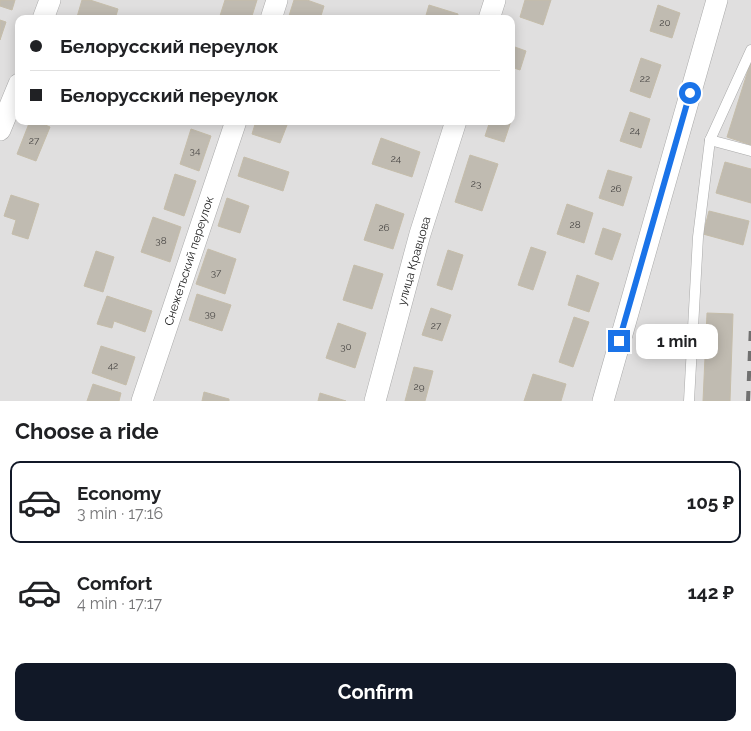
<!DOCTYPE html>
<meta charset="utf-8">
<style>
:root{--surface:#fff;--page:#f6f6f6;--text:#202124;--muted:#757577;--line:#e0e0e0;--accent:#111827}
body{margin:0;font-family:Raleway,sans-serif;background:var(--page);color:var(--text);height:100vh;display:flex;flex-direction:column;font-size:19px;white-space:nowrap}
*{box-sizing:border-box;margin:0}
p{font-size:16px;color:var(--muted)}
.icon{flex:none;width:28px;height:28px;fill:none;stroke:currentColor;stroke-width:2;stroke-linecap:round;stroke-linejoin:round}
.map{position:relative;height:401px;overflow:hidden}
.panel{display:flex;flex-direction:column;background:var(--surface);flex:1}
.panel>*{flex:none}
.banner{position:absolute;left:15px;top:15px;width:500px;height:110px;border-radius:10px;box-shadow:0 2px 12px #0003;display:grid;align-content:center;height:110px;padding:0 15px;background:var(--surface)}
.end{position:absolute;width:22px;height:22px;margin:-11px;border:6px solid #1a73e8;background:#fff;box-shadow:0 0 0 2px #fff}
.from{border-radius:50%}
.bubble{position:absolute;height:35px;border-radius:10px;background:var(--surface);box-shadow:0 2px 12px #0003;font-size:16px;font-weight:700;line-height:35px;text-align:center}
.banner b{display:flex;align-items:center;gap:18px;height:48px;font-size:19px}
.banner b+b{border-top:1px solid var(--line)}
.banner i{width:12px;height:12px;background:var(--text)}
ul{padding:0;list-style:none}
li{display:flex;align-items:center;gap:15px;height:82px;margin:0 10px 8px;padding:0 5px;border:2px solid transparent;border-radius:10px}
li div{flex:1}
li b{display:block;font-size:19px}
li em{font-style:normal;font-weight:700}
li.on{border-color:var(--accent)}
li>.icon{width:45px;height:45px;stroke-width:1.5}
h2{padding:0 15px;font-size:22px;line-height:60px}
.cta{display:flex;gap:10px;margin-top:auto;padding:10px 15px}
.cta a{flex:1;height:58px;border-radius:10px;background:var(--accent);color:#fff;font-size:20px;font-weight:700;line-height:58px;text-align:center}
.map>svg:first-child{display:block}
.residential{fill:#e0dfdf;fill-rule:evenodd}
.building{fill:#c0bbb1;stroke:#c5bdaa}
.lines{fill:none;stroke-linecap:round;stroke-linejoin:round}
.service-casing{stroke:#a9a9a9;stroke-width:11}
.minor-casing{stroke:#a9a9a9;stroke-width:22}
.service{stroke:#fff;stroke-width:10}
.minor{stroke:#fff;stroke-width:21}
.rail{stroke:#707070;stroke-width:4;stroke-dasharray:10 10;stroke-linecap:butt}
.route{stroke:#1a73e8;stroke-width:6}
.labels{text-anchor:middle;stroke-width:4;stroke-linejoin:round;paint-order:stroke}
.number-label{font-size:10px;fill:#4a4846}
.street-label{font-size:12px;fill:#222;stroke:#fff}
</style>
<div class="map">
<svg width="751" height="401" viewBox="0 0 751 401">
<rect width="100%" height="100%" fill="#f2f2e8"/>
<path class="residential" d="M0,0H751V401H0ZM19,19H511V121H19Z"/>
<g class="building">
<polygon points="0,0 15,0 12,10 0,6"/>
<polygon points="82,0 90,0 118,9 115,19 77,17"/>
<polygon points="225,0 257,0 251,19 219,19"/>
<polygon points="294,0 307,0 324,6 320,19 288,19"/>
<polygon points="525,0 551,0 543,25 520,17"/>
<polygon points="429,5 458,14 457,19 425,19"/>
<polygon points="658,5 680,13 672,38 650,31"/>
<polygon points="0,20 6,22 0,40"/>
<polygon points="512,46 526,51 520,70 511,67"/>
<polygon points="641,58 661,65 650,98 630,91"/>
<polygon points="751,61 751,145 727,137"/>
<polygon points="630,112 650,119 641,148 620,141"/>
<polygon points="30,121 36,121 50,127 36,161 17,154"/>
<polygon points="256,121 276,121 287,125 280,143 252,134"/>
<polygon points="490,121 511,121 504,142 485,136"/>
<polygon points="191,129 211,136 199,171 180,164"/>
<polygon points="381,138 420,152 412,177 372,164"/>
<polygon points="470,155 498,164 482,211 455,202"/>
<polygon points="244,157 289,172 283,191 238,176"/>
<polygon points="725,162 751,169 751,203 716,193"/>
<polygon points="608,170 632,177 623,206 599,198"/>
<polygon points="175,174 196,181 184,216 164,209"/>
<polygon points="11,195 39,204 28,239 12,234 16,220 4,216"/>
<polygon points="227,198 249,206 240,233 218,226"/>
<polygon points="376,204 404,214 393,249 364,240"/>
<polygon points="567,204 593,213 584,243 557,234"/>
<polygon points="709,211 749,221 743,245 703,234"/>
<polygon points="153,217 181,227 170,262 141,252"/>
<polygon points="603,228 621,234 612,260 595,254"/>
<polygon points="531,247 546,252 533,290 518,285"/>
<polygon points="208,249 236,259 225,294 196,284"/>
<polygon points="448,250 463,255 452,290 437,285"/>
<polygon points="96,251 114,257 103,292 84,286"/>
<polygon points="354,265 383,274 372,309 343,300"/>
<polygon points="577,275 599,283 589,312 568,305"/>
<polygon points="197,294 231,305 222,331 189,320"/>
<polygon points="107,296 152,311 145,332 114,321 112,328 97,324"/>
<polygon points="431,308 451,315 442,341 422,335"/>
<polygon points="707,313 733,314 730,401 703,401"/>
<polygon points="574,317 589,322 573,367 559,362"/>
<polygon points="338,323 366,333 355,368 326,358"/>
<polygon points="101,346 135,357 126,385 92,373"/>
<polygon points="414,367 433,371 425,401 405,401"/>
<polygon points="533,374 566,384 561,401 524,401"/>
<polygon points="93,384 121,393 119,401 87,401"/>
<polygon points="204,392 229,399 229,401 202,401"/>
<polygon points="320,393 346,401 318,401"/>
</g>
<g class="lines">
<defs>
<g id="service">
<polyline points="710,140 751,50"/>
<polyline points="689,401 698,237 710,140 751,151"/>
</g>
<g id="minor">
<polyline points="43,19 50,0"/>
<polyline points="271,19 277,0"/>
<polyline points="489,19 495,0"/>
<polyline points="0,130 19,84"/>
<polyline points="142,401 236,121"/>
<polyline points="375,401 420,234 456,121"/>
<polyline points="603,401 717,0"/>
</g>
</defs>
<use href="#service" class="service-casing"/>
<use href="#minor" class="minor-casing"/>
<use href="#service" class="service"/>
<use href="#minor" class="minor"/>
<polyline class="rail" points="748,401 751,325"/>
</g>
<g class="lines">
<polyline class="route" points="619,341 690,93"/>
</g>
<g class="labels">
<g class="number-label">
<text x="665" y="26">20</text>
<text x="645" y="82">22</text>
<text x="635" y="134">24</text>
<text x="34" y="144">27</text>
<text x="195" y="154">34</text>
<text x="396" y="162">24</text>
<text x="476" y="187">23</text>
<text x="616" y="192">26</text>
<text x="575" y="228">28</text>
<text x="384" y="231">26</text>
<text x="161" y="244">38</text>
<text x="216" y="276">37</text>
<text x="210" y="317">39</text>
<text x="436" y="329">27</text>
<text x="346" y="350">30</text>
<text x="113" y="369">42</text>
<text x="419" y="390">29</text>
</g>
<g class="street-label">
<text transform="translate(189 261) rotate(-72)" y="4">Снежетьский переулок</text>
<text transform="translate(414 261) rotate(-74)" y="4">улица Кравцова</text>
</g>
</g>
</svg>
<i class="end from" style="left:690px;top:93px"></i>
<i class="end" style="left:619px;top:341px"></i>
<div class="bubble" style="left:636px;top:324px;width:82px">1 min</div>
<div class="banner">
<b><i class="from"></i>Белорусский переулок</b>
<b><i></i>Белорусский переулок</b>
</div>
</div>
<section class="panel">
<h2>Choose a ride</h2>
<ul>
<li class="on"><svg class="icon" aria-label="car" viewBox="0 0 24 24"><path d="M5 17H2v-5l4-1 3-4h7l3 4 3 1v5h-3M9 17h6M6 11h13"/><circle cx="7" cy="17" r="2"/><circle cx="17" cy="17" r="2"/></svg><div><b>Economy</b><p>3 min · 17:16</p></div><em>105 ₽</em></li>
<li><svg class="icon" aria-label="car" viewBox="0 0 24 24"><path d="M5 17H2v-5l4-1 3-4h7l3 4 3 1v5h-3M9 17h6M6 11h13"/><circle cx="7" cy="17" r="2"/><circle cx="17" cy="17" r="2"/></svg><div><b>Comfort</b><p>4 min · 17:17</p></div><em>142 ₽</em></li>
</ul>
<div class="cta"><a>Confirm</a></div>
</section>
